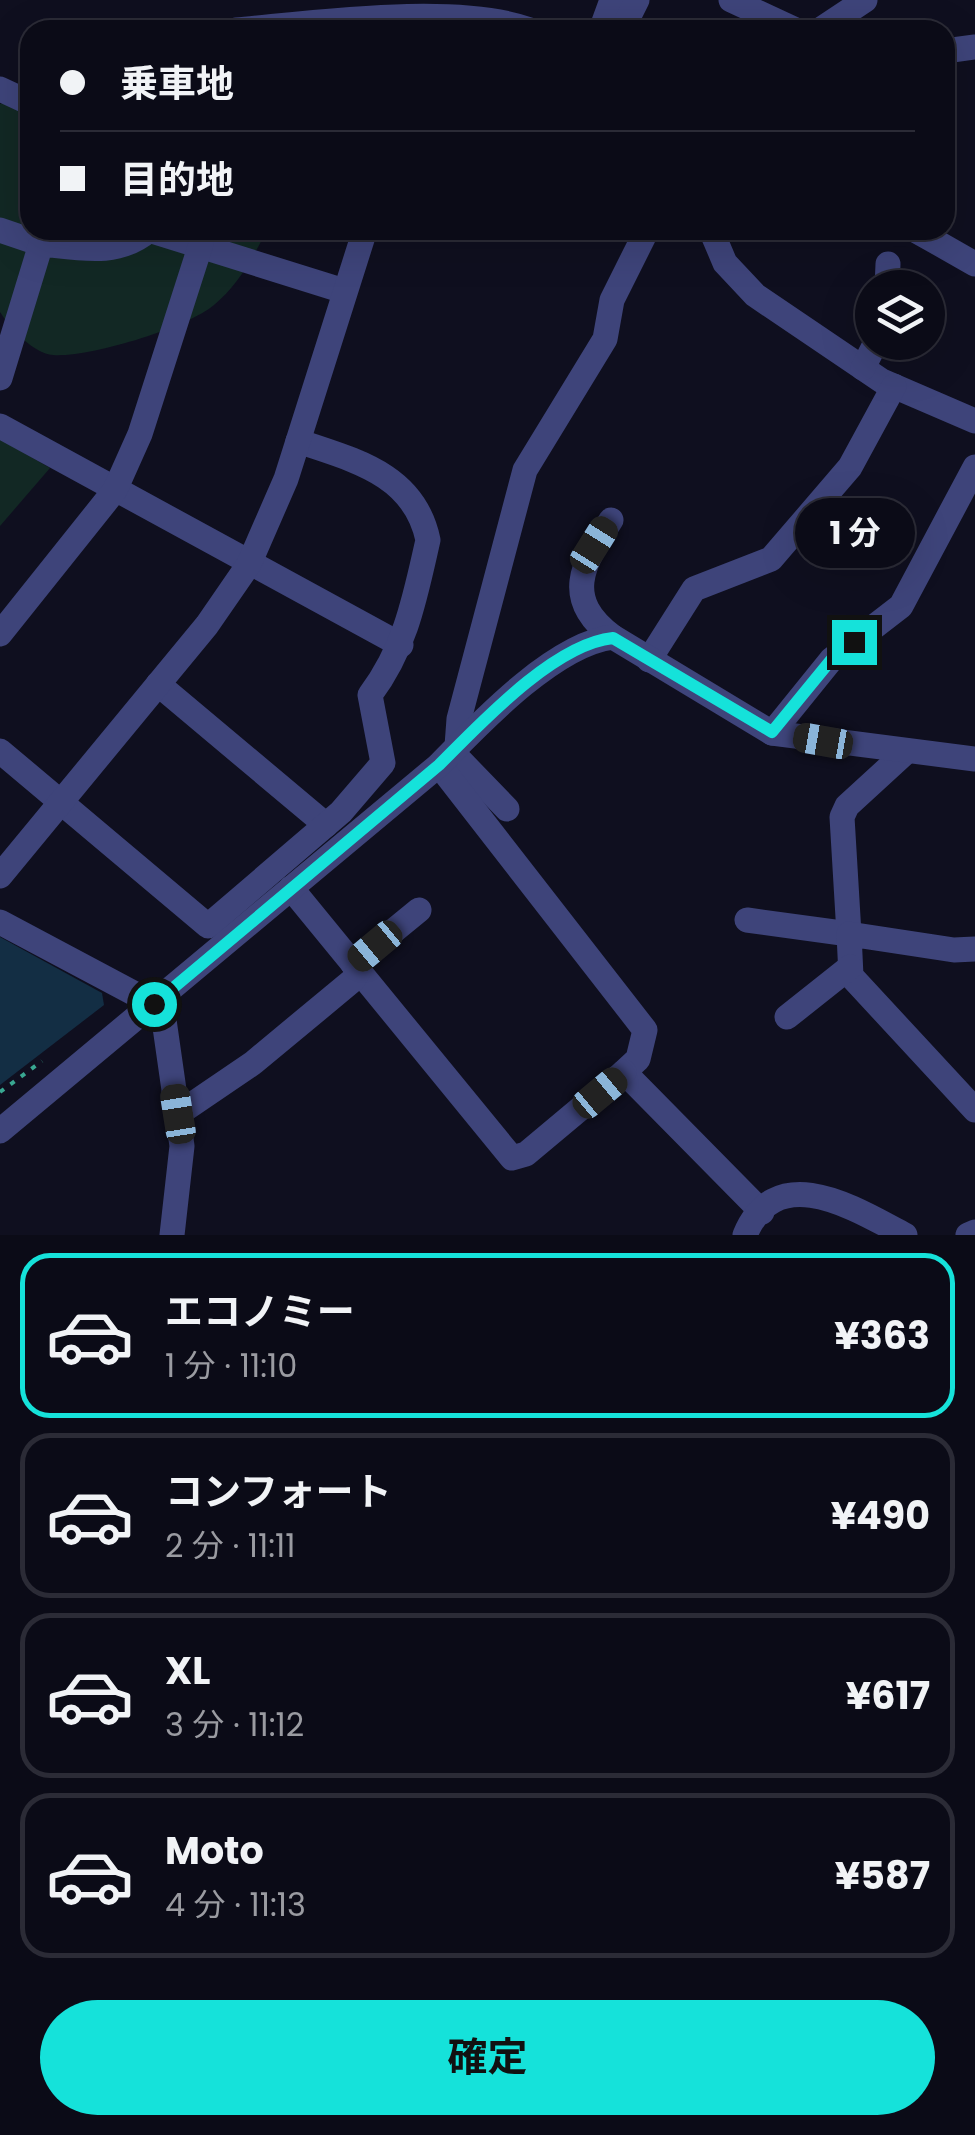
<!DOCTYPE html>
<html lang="ja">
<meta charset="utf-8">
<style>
:root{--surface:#0b0b17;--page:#191924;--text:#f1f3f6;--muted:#9a9ba1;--line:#2b2b36;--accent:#15e2da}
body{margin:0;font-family:Poppins,"Noto Sans JP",sans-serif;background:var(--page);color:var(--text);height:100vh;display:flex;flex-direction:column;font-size:38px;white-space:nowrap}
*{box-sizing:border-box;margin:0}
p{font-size:32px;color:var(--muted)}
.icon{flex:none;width:55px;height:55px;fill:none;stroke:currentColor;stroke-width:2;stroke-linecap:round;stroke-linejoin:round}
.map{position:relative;height:1235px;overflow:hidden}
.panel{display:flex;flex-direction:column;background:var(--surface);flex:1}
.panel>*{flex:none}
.guide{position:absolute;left:20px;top:20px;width:935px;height:220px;border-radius:30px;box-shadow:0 10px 40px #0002,0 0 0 2px var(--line);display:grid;align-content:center;height:220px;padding:0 40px;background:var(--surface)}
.controls{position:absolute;left:855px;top:270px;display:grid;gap:20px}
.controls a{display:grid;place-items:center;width:90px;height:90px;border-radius:50%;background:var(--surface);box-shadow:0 10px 40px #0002,0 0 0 2px var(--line);font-size:50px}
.end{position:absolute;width:45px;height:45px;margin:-22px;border:12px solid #15e2da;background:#111;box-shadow:0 0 0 5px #111}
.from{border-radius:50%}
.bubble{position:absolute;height:70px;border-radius:35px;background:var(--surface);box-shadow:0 10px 40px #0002,0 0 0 2px var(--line);font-size:32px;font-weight:700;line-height:70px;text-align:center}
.car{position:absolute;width:30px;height:60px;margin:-30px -15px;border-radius:12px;box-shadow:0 0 8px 2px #0007;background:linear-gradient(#222 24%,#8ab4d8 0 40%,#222 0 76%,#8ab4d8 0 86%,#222 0)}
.guide b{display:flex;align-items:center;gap:35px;height:95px;font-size:38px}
.guide b+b{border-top:2px solid var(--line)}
.guide i{width:25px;height:25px;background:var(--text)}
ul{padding:18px 0 0;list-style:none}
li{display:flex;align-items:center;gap:30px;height:165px;margin:0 20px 15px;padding:0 20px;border:5px solid var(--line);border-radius:30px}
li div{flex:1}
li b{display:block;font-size:38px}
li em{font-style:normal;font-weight:700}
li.active{border-color:var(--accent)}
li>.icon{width:90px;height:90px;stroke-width:1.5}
.action{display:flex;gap:20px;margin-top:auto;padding:20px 40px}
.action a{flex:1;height:115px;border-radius:60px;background:var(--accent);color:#111;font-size:40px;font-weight:700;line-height:115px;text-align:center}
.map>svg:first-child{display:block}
.green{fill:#122824}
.water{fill:#132e44}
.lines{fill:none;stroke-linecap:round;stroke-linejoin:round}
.path{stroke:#39a791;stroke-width:4;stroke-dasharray:5 8;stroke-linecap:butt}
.minor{stroke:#3e447a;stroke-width:25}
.route{stroke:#15e2da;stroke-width:12}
</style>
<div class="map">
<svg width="975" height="1235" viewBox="0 0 975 1235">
<rect width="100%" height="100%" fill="#0f0f1f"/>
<g class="green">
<path d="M30,94V230H267C252,259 239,284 214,305C187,328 88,358 53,355C34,354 10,328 0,312V104Z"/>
<polygon points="0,439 50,468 0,526"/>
</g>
<polygon class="water" points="0,937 102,993 104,1005 0,1085"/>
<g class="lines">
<polyline class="path" points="0,1092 42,1061"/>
<g class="minor">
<polyline points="731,0 796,30"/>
<path d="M236,30C314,23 457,3 530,30"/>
<polyline points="601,30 612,0"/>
<polyline points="622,30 637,0"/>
<polyline points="820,30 865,0"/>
<polyline points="945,51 975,47"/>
<polyline points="0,89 30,103"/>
<polyline points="0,230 41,244"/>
<polyline points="711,230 725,263 755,295 882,381 975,421"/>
<polyline points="915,230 975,264"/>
<polyline points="887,288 888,264"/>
<polyline points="863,368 876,342"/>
<path d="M0,378L41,244C80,248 118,257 149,230L344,291"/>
<polyline points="0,426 401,645"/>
<path d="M611,520C582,565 562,599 613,637"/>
<polyline points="0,634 115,490 140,434 201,244"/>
<polyline points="649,660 694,589 771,559 850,467 894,386"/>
<polyline points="158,684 326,825"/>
<polyline points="772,733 831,660 901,606 975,467"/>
<polyline points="457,746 459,719 525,470 605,339 612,300 647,230"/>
<path d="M0,751L208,926L341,812L383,763L370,695C406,647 415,597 428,540C414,473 353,460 298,441"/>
<polyline points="452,752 507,809"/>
<polyline points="439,765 645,1030 638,1059 624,1072 762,1212"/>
<polyline points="0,876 207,625 249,564 286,479 365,230"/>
<polyline points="291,888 512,1158 526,1154 624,1072"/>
<polyline points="747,920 849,934 842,817 847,806 907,751"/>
<polyline points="0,922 154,1004 164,1020 182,1146 172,1235"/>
<polyline points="975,949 954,950 849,934 851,976 975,1110"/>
<polyline points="353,964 419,910"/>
<polyline points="787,1017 850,967"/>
<polyline points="178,1114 253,1063 353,980 359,970"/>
<path d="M0,1131L439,765C479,724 554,644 613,637L772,733L975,759"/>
<path d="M745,1235C777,1158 857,1210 905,1235"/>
<polyline points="968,1235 975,1232"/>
</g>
</g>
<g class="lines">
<path class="route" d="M154,1004L439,765C480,724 554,644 613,638L772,732L831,660L854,642"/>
</g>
</svg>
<div class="controls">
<a><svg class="icon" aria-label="layers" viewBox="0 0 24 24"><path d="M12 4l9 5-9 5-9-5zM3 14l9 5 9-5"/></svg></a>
</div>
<i class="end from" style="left:154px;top:1004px"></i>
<i class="end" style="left:854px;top:642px"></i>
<div class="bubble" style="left:795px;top:498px;width:120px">1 分</div>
<i class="car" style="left:594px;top:545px;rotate:32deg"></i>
<i class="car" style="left:823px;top:741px;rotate:280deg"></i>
<i class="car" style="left:375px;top:946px;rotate:230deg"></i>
<i class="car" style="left:600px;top:1093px;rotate:50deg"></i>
<i class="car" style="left:178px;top:1114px;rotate:351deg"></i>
<div class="guide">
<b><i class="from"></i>乗車地</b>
<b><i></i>目的地</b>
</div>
</div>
<section class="panel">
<ul>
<li class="active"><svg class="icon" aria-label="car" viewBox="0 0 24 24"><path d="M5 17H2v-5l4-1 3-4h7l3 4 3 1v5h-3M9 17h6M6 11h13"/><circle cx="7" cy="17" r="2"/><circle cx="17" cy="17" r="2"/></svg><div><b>エコノミー</b><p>1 分 · 11:10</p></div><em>¥363</em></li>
<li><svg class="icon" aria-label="car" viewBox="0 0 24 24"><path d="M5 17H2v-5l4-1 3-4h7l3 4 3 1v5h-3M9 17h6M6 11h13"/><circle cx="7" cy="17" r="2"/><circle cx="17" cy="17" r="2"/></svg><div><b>コンフォート</b><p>2 分 · 11:11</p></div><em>¥490</em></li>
<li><svg class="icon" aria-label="car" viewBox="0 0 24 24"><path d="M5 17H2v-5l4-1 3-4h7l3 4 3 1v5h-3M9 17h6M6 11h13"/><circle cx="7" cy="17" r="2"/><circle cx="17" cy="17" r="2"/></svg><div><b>XL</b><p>3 分 · 11:12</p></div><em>¥617</em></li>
<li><svg class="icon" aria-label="car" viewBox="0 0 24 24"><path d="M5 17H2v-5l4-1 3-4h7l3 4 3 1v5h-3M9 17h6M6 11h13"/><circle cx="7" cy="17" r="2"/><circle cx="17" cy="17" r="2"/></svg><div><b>Moto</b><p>4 分 · 11:13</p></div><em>¥587</em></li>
</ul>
<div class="action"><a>確定</a></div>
</section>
